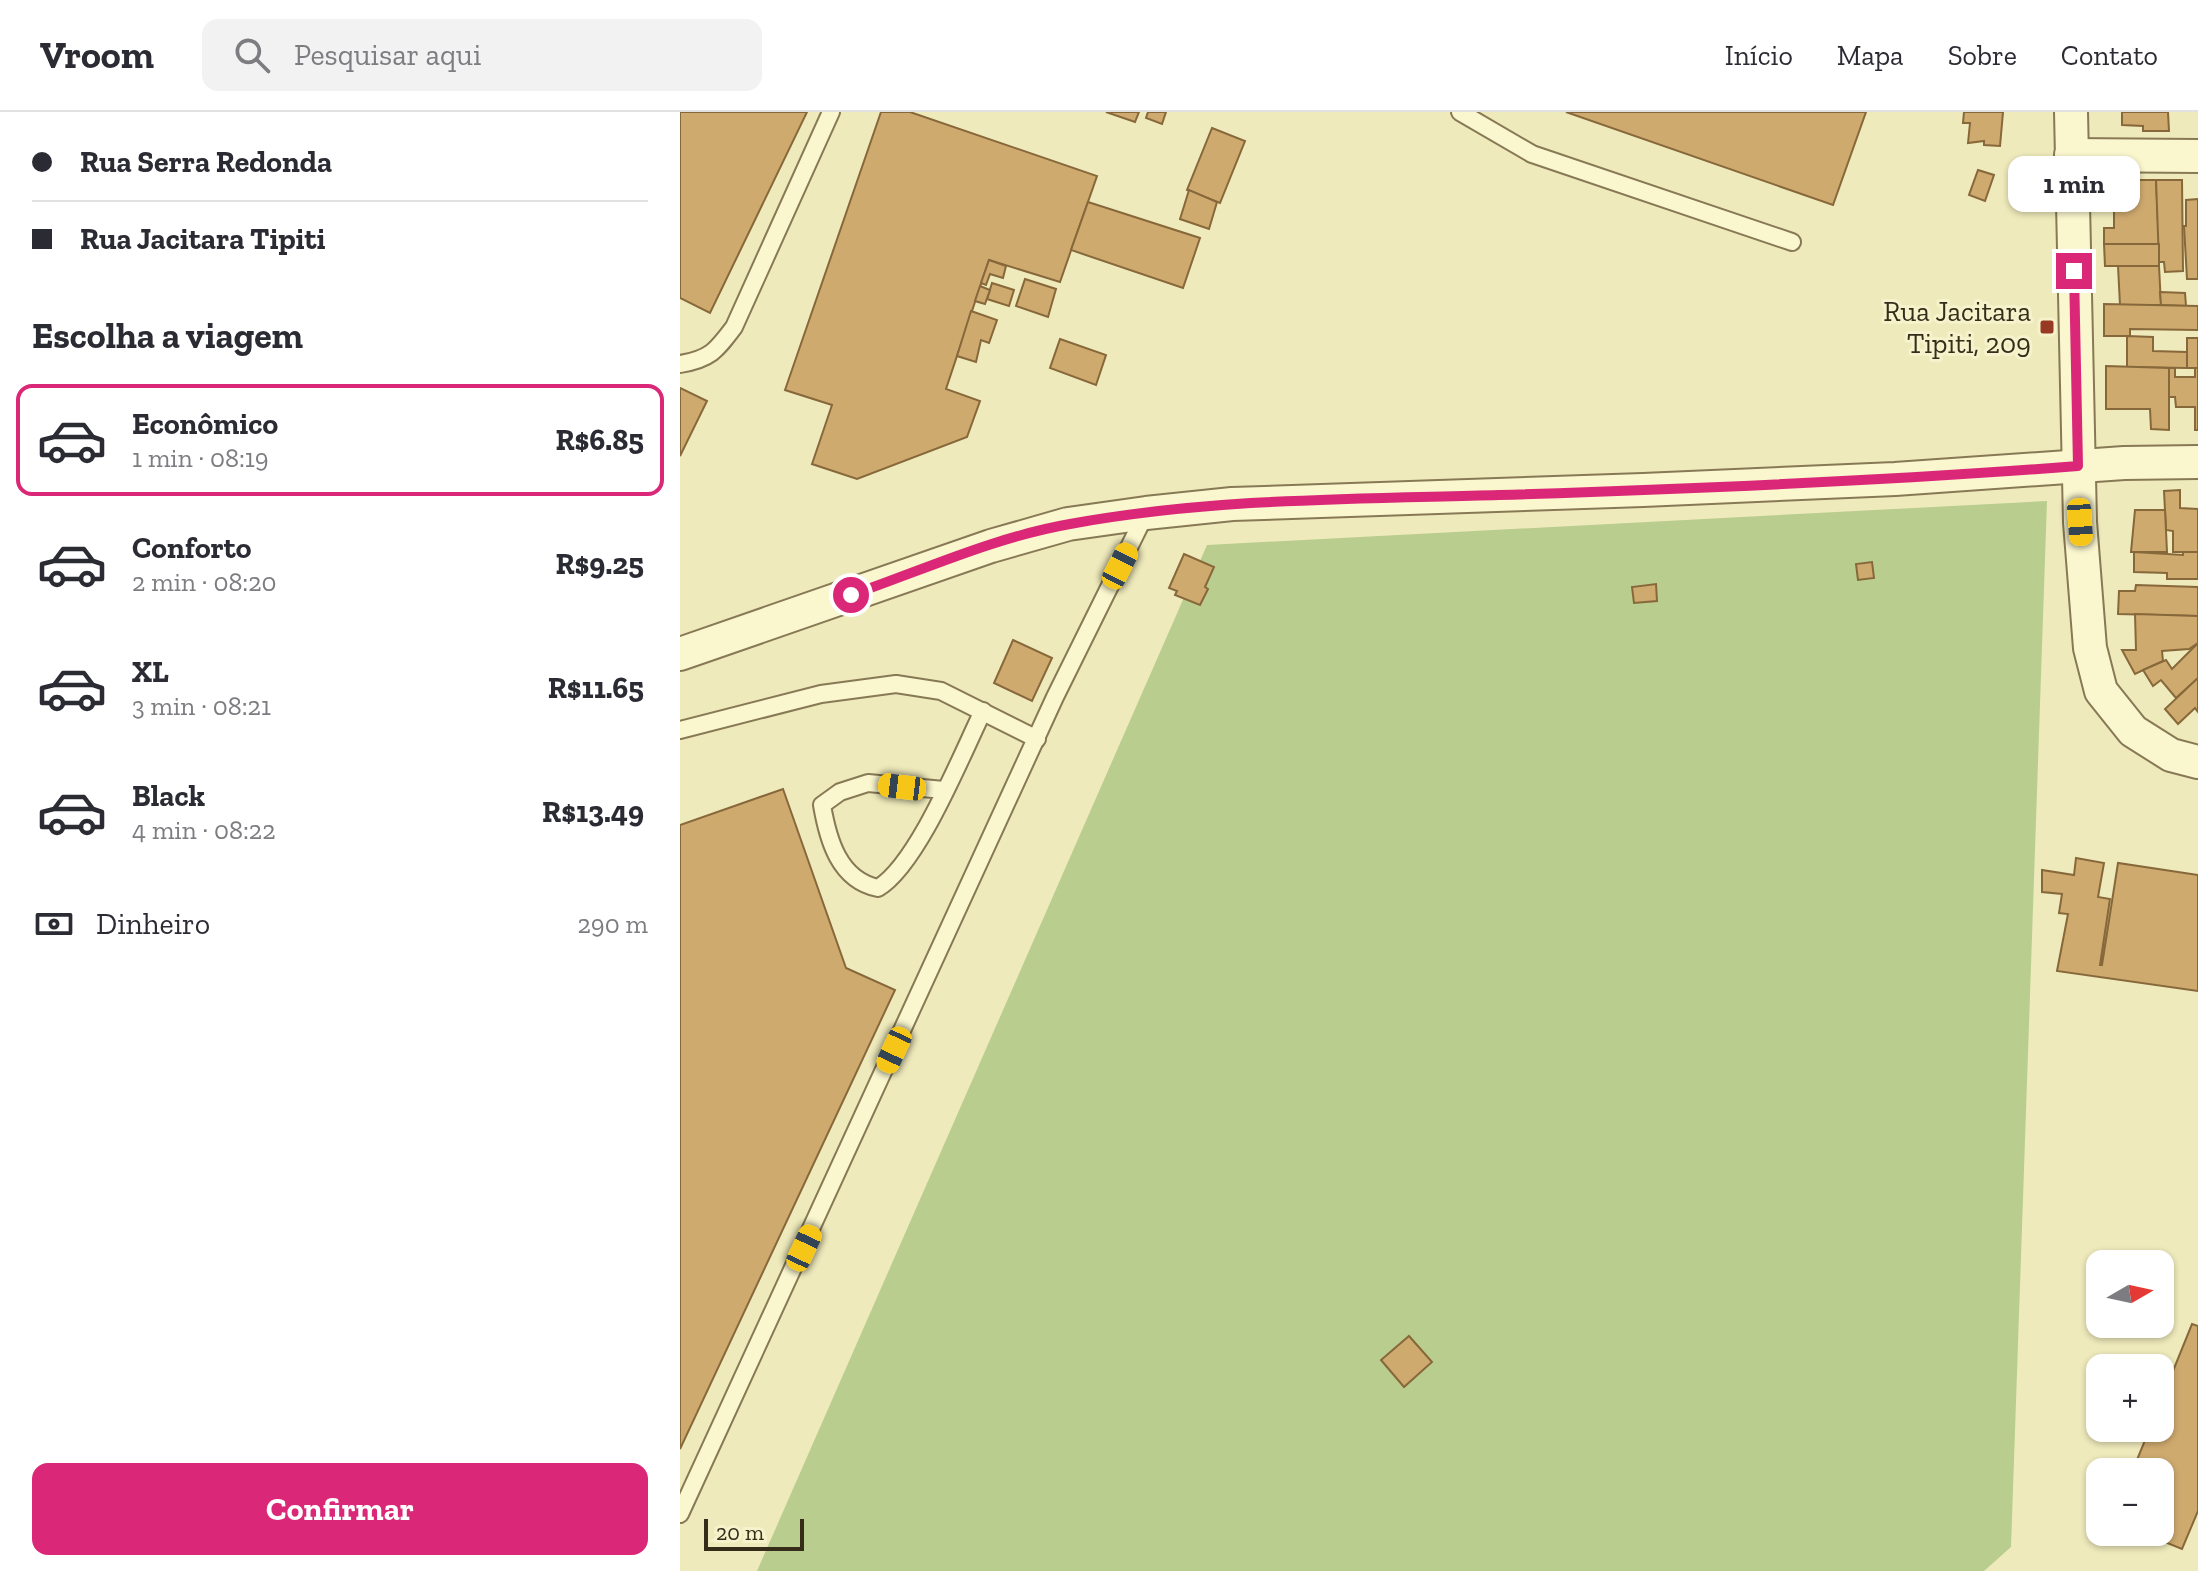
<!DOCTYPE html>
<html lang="pt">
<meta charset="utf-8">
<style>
:root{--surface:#fff;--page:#f2f2f3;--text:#2b2b33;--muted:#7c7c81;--line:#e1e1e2;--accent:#db2777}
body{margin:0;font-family:"Zilla Slab",serif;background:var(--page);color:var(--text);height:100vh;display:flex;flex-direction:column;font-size:30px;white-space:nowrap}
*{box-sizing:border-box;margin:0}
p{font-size:26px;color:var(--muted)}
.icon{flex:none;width:44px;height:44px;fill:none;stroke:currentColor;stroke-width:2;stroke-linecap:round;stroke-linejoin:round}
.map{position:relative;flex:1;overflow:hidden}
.drawer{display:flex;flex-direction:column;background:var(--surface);width:680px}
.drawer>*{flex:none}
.top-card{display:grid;align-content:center;height:176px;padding:0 32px;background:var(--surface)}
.needle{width:52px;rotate:81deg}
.controls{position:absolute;left:1406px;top:1138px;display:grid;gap:16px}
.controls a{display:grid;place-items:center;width:88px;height:88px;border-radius:16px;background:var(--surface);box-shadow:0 2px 6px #0004;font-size:40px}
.scale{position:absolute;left:24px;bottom:20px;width:100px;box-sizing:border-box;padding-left:8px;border:4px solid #352d1a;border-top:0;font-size:22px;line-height:28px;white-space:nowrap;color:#352d1a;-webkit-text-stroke:6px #f6f2cb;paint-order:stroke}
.end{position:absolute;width:36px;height:36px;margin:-18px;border:10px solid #db2777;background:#fff;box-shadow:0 0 0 4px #fff}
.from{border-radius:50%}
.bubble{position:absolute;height:56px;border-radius:16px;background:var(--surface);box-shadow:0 2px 6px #0004;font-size:26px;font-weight:700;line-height:56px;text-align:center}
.car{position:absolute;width:24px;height:48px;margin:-24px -12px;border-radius:10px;box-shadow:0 0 6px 2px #0007;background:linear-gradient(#f5c518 24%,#345 0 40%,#f5c518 0 76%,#345 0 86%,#f5c518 0)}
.top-card b{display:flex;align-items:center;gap:28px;height:76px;font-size:30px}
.top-card b+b{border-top:2px solid var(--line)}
.top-card i{width:20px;height:20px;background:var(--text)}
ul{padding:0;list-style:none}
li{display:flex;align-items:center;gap:24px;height:112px;margin:0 16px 12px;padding:0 16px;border:4px solid transparent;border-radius:16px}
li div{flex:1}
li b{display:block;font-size:30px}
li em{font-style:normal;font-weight:700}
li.selected{border-color:var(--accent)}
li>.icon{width:72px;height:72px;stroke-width:1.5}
h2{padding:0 32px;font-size:36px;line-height:96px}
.pay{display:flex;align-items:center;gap:20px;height:88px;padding:0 32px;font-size:30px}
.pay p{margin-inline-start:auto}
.primary-button{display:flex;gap:16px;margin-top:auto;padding:16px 32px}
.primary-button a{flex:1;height:92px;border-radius:16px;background:var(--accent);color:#fff;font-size:32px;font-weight:700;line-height:92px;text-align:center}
header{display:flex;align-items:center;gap:48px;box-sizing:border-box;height:112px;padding:0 40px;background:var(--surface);border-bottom:2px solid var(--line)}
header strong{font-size:38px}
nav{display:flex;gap:44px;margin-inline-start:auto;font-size:28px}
.search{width:560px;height:72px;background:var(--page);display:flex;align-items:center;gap:20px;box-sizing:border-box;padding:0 28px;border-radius:16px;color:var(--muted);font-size:30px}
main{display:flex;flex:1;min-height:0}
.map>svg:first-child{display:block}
.green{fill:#b9cd8f}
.building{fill:#cfaa6f;stroke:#87683a;stroke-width:2}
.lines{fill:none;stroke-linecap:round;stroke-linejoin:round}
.service-casing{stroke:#877955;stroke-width:20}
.minor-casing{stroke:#877955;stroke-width:36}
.service{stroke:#faf6ce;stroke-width:16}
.minor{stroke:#faf6ce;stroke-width:32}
.route{stroke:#db2777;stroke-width:10}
.poi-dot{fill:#983923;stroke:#f6f2cb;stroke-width:3}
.labels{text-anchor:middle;stroke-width:6;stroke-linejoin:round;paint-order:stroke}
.poi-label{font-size:28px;fill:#352d1a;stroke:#f6f2cb;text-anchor:end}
</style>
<header>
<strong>Vroom</strong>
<div class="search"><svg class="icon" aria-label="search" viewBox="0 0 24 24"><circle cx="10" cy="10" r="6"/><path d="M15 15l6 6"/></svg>Pesquisar aqui</div>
<nav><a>Início</a><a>Mapa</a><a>Sobre</a><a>Contato</a></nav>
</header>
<main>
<section class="drawer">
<div class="top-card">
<b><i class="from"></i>Rua Serra Redonda</b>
<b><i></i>Rua Jacitara Tipiti</b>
</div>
<h2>Escolha a viagem</h2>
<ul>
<li class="selected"><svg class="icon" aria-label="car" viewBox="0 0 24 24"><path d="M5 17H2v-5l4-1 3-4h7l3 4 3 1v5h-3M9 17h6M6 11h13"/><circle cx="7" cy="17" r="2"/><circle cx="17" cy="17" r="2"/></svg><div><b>Econômico</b><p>1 min · 08:19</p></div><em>R$6.85</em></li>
<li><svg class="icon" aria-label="car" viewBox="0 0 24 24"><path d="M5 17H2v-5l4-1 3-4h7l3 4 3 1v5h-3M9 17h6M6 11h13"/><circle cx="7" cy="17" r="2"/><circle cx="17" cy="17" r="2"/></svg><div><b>Conforto</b><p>2 min · 08:20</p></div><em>R$9.25</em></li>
<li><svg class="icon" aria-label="car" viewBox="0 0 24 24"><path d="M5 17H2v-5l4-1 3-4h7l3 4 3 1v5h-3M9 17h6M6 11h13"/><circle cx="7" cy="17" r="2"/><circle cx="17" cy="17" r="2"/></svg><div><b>XL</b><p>3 min · 08:21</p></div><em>R$11.65</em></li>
<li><svg class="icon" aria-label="car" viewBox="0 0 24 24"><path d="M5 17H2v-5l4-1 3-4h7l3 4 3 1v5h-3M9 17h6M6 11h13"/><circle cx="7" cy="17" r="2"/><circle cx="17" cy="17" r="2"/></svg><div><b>Black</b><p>4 min · 08:22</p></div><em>R$13.49</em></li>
</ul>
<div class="pay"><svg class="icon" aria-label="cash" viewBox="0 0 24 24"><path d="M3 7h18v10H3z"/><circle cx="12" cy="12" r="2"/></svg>Dinheiro<p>290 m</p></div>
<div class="primary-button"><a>Confirmar</a></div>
</section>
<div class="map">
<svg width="1518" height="1459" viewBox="0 0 1518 1459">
<rect width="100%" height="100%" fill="#efeabb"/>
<polygon class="green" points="1367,389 1331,1435 1304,1459 77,1459 527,433"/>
<g class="building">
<polygon points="0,0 127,0 30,201 0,186"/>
<polygon points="201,0 230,0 417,64 380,170 309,148 266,277 300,289 287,325 177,367 132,352 152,293 105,278"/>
<polygon points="426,0 459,0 455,10"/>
<polygon points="468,0 486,0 482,12 466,6"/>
<polygon points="886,0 1186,0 1153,93"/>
<polygon points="1284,0 1323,0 1320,34 1304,33 1304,29 1288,31 1290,11 1283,11"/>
<polygon points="1442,0 1488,0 1489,19 1463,19 1463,14 1442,13"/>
<polygon points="532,16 565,29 540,91 507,78"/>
<polygon points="1298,58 1314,63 1305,89 1289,83"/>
<polygon points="1455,68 1476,68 1479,132 1424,132 1424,116 1434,116 1434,98 1440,98 1440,89 1455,89"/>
<polygon points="1476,68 1502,68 1503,159 1485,160 1484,150 1479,150"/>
<polygon points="509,78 537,90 529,117 500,107"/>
<polygon points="1518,87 1518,167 1507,167 1504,114 1506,114 1506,88"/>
<polygon points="408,90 520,126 503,176 391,138"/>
<polygon points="1424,132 1479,132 1479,154 1425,154"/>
<polygon points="309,148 326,154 323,166 310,162 306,173 301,171"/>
<polygon points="1438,154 1479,154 1481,193 1440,193"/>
<polygon points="345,167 376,177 368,205 336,194"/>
<polygon points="312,171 334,178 329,194 307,187"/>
<polygon points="300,174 310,178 305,192 295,189"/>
<polygon points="1480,180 1505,181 1506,194 1481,193"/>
<polygon points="1424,192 1518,194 1518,218 1450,217 1450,224 1424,224"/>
<polygon points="291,199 317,208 309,231 301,228 296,250 277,244"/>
<polygon points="1447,224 1473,225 1473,239 1507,240 1507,256 1447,255"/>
<rect x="1507" y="226" width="11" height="30"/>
<polygon points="380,227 426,243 416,273 370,256"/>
<polygon points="1426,254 1489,256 1489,318 1471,317 1470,297 1426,297"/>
<polygon points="1489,256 1495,256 1495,265 1515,265 1515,256 1518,256 1518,318 1515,318 1515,295 1496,295 1495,285 1489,285"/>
<polygon points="0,276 27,289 0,344"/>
<polygon points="1500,378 1500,396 1518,397 1518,440 1493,440 1493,419 1486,418 1484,379"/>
<polygon points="1455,398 1485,398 1487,440 1451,440"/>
<polygon points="1454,440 1503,443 1503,440 1518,440 1518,467 1487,467 1487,461 1454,460"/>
<polygon points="504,442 534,455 525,475 528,477 520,493 495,483 497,479 489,476"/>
<polygon points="1192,450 1194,466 1178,468 1176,452"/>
<polygon points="976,472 977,489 954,491 952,475"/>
<polygon points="1456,473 1518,475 1518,504 1438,502 1439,479 1455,479"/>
<polygon points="1455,502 1518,504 1518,531 1509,537 1482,539 1483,549 1455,562 1442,538 1456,538"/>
<polygon points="333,528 372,546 352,589 314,571"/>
<polygon points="1518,531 1518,566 1496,586 1481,568 1473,574 1463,558 1486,548 1492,557"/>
<polygon points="1518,566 1518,600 1515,596 1498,612 1485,597"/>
<polygon points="103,677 166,856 215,878 0,1337 0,713"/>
<polygon points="1396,746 1424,751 1418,785 1430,787 1420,853 1422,853 1438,751 1518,763 1518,879 1377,859 1388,802 1379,801 1382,782 1362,780 1362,758 1394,763"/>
<polygon points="1512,1212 1518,1214 1518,1399 1502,1437 1460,1420 1480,1420 1480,1360 1452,1360 1470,1316 1480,1316 1480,1291"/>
<polygon points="729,1224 752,1250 724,1275 701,1248"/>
</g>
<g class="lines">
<defs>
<g id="service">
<polyline points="780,0 852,42 1112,130"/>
<path d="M0,252C30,247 36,239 54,215L151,0"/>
<polyline points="0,618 141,582 216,572 261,579 357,627"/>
<path d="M264,678L188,671L160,680L142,693C148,728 159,768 198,776C238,752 281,644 303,599"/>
<polyline points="0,1402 375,585 466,401"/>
</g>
<g id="minor">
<polyline points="1391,0 1400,410 1410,536 1421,579 1453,619 1491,643 1518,650"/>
<polyline points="1391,43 1518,44"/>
<polyline points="0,542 311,434 388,412 466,401 552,392 963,378 1215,367 1444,351 1518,350"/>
</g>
</defs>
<use href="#service" class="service-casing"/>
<use href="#minor" class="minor-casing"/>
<use href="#service" class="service"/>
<use href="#minor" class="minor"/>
</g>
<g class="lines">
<path class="route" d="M171,483C243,458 315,425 390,412C532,386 676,387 819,383C1012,377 1206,369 1398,354L1394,159"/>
</g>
<rect class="poi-dot" x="1359" y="207" width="16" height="16" rx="4"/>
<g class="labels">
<g class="poi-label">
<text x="1351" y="209">Rua Jacitara<tspan x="1351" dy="32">Tipiti, 209</tspan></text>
</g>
</g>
</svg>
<div class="controls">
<a><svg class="needle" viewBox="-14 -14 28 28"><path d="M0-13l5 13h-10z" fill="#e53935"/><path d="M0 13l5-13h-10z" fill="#7c7c81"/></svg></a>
<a>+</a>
<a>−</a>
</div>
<div class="scale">20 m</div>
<i class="end from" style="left:171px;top:483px"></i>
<i class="end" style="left:1394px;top:159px"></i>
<div class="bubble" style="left:1328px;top:44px;width:132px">1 min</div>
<i class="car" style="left:1400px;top:410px;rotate:176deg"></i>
<i class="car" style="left:440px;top:454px;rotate:27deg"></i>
<i class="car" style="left:222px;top:675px;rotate:277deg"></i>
<i class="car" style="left:214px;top:938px;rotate:205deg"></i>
<i class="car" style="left:124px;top:1136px;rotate:25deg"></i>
</div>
</main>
